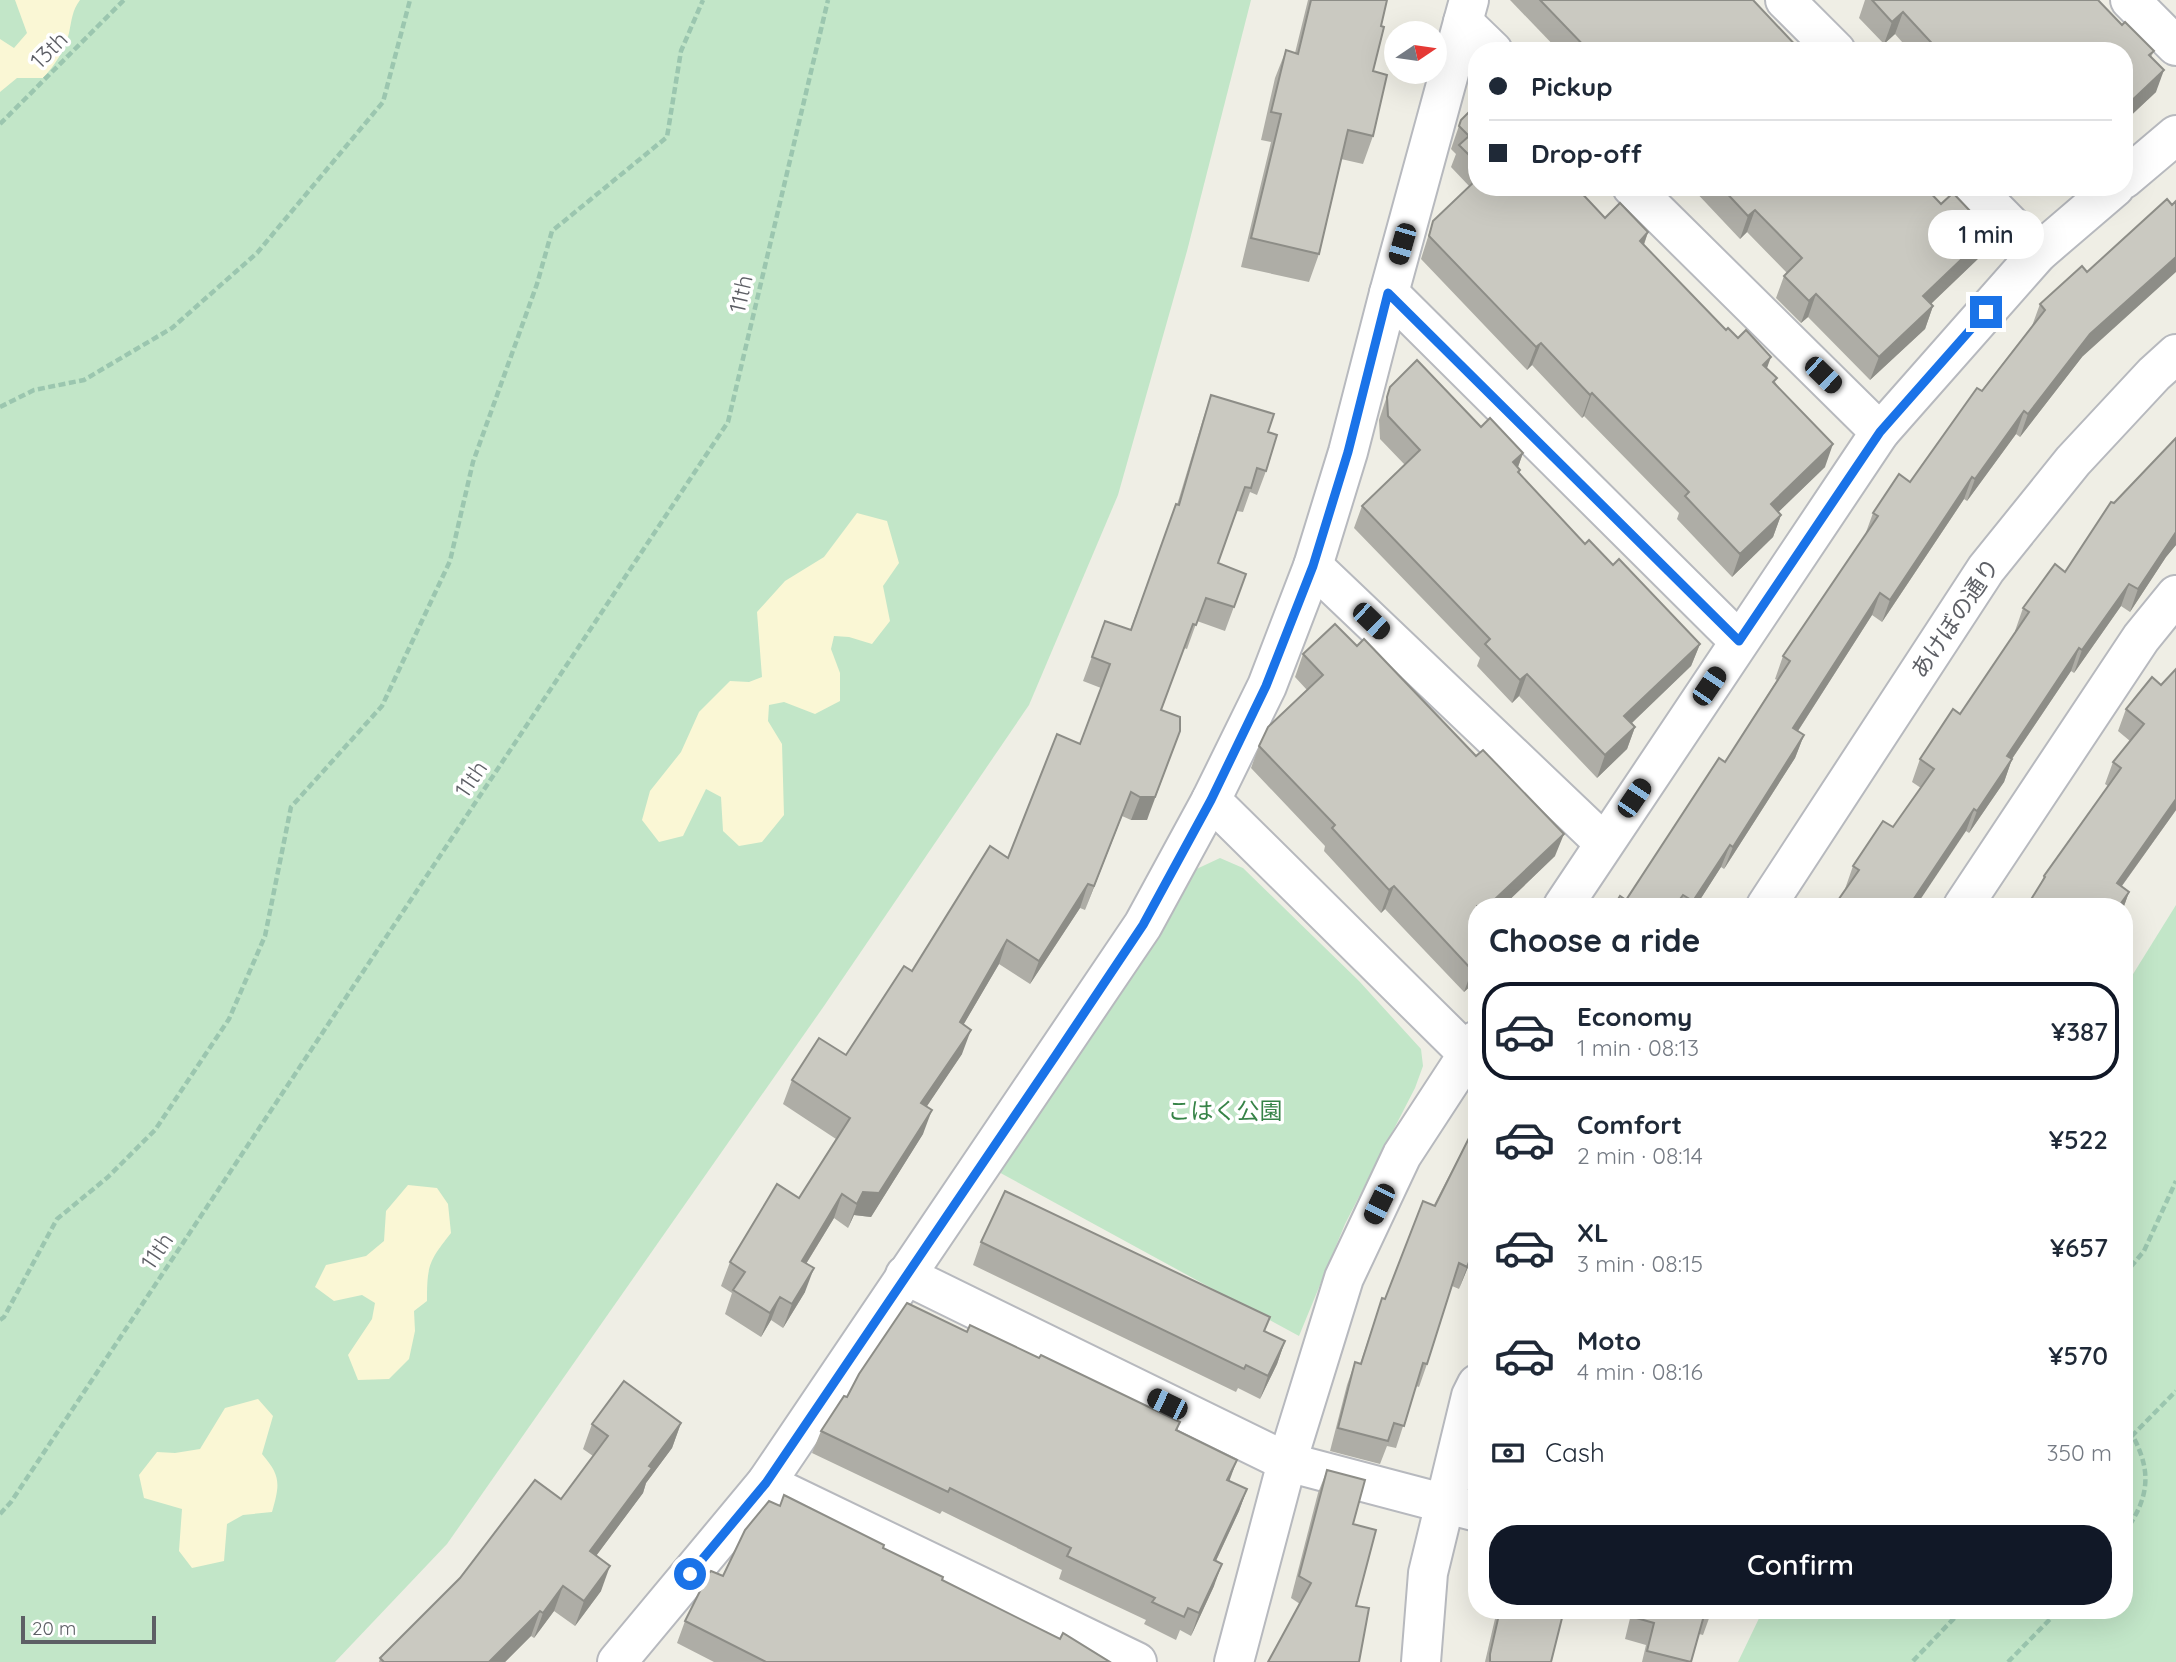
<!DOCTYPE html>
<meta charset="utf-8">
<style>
:root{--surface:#fff;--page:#f6f6f7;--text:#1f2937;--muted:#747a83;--line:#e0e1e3;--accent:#111827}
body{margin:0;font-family:Quicksand,"Noto Sans JP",sans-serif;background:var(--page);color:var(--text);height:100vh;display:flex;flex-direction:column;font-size:26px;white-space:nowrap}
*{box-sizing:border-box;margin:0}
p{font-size:23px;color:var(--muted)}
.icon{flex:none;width:38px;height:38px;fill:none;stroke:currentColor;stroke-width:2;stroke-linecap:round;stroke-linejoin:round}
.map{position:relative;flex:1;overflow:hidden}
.sheet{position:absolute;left:1468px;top:898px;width:665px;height:721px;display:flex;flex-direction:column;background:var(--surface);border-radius:28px;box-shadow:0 7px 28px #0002}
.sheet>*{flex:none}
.top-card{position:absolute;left:1468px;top:42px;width:665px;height:154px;border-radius:28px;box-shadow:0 7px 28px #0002;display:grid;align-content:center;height:154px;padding:0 21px;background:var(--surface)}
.needle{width:46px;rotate:77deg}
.fabs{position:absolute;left:1384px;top:21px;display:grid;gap:14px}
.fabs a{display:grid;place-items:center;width:63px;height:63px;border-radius:50%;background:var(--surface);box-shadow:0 7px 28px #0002;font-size:35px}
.scale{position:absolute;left:21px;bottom:18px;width:135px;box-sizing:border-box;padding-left:7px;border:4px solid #5d5f65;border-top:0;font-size:19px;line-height:24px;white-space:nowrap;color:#5d5f65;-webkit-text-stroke:5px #fff;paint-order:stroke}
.end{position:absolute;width:32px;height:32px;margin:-16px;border:9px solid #1a73e8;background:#fff;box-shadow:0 0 0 4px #fff}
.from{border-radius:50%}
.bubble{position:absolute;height:49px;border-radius:24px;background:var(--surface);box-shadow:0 7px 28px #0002;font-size:23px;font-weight:600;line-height:49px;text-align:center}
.car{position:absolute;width:21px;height:42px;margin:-21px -10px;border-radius:9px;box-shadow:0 0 5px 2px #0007;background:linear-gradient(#222 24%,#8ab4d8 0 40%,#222 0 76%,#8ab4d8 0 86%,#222 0)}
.top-card b{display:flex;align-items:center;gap:24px;height:66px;font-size:26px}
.top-card b+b{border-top:2px solid var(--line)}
.top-card i{width:18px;height:18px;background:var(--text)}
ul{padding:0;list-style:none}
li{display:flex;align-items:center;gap:21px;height:98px;margin:0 14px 10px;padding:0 7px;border:4px solid transparent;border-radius:28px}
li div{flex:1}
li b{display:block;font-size:26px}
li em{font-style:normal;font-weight:600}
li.on{border-color:var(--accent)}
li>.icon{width:63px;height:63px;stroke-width:1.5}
h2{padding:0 21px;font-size:32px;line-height:84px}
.pay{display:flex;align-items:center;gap:18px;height:77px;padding:0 21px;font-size:26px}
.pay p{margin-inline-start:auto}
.primary-button{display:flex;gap:14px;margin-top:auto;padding:14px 21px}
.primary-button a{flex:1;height:80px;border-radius:28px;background:var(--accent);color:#fff;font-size:28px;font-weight:600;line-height:80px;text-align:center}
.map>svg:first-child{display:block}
.green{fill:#c2e6c8}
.sand{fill:#faf7d5}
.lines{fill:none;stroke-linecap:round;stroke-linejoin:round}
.minor-casing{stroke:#b7b9be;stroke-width:42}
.tertiary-casing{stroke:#b7b9be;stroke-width:42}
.path{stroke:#9bc6af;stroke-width:4.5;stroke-dasharray:7 3.5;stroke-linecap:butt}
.minor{stroke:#fff;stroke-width:38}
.tertiary{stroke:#fff;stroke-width:38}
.wall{fill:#aeada6}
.shaded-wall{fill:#8d8d87}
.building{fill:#cac9c1;stroke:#8d8d87;stroke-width:2}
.route{stroke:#1a73e8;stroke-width:9}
.labels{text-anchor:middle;stroke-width:7;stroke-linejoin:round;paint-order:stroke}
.street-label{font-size:23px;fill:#5d5f65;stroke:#fff}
.park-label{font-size:23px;fill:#368347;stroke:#fff}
</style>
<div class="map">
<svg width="2176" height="1662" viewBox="0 0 2176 1662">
<rect width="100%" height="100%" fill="#efeee5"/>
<g class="green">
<polygon points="0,0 1251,0 1187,251 1118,495 1029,705 824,1006 447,1544 335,1662 0,1662"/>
<polygon points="1220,858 1243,868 1359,981 1421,1049 1423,1066 1415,1088 1345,1224 1299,1336 995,1170 1188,873"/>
<polygon points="2176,905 2176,1662 1738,1662 1763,1610 2124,1610 2125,987"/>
</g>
<g class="sand">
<path d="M15,0H80C72,11 72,19 69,33C65,50 55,65 43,78H17L0,92V39L14,48L27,33Z"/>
<polygon points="857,513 887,521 899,563 883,586 890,621 872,644 849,637 834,636 831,649 840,673 840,701 815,714 784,702 769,705 768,721 782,744 784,815 762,842 739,846 723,831 721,797 706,789 683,836 659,842 642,820 650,791 681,752 699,712 730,681 749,682 762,677 757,612 785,581 824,557"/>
<path d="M408,1185L437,1188L448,1204L451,1233C429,1261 427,1265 427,1301L414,1311L415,1331L409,1359L389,1379L358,1380L348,1355L372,1319L375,1303L362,1295L334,1301L315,1287L326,1265L366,1256L384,1241L386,1211Z"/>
<path d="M258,1399L273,1416L262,1454C281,1476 280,1484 272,1512L243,1515L227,1524L224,1561L192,1568L179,1551L182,1509L144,1498L139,1475L157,1452L175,1453L200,1449L225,1408Z"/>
</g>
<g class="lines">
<defs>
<g id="minor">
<polyline points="1785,0 1836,51"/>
<polyline points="2130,0 2176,46"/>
<polyline points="1463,22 1493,51"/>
<polyline points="2124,179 2176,135"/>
<polyline points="1632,187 1880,432"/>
<polyline points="1973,187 2038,253"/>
<polyline points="1389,293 1739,641"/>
<polyline points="1313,566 1604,843"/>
<polyline points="1211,800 1468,1054"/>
<polyline points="1563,906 1880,432 2038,253 2115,187"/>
<polyline points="1963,906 2141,638 2176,595"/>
<polyline points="905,1275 1287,1462 1477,1512"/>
<polyline points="766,1483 1137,1662"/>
<polyline points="617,1662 766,1483 1143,925 1211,800 1267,686 1313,566 1348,452 1389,293 1469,0"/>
<polyline points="1234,1662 1287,1462 1344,1278 1402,1155 1477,1040"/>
</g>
<g id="tertiary">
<polyline points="1766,906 1986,569 2073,461 2154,374 2176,354"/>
<polyline points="1421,1662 1428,1573 1471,1396 1477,1384"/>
</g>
</defs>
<use href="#minor" class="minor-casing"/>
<use href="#tertiary" class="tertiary-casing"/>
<g class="path">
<polyline points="0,124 124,0"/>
<polyline points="0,407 34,390 84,380 172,328 257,253 383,102 410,0"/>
<polyline points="2124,1275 2144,1251 2176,1181"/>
<polyline points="0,1320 4,1317 57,1219 108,1177 155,1130 229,1019 265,936 291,807 382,706 450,561 473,462 537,284 552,231 667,137 681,51 703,0"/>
<path d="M2124,1421C2150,1462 2155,1491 2124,1533"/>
<polyline points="2124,1444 2176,1391"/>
<polyline points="0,1514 11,1502 728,422 828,0"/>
<polyline points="1913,1661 1962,1610"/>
<polyline points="2008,1662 2059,1610"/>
</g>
<use href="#minor" class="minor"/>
<use href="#tertiary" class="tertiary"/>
</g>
<g class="wall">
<polygon points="1308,0 1387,0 1381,26 1373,71 1373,136 1363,164 1341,159 1319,254 1309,282 1241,267 1271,142 1261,140 1275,78 1286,50 1295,53"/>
<polygon points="1510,0 1753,0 1801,51 1559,51"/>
<polygon points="1865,0 2098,0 2122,25 2154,51 2151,57 2156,92 2124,122 2124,51 1910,51 1895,34 1884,44 1859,18"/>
<polygon points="1477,104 1477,187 1605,218 1648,232 1644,245 1726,330 1767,368 1825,467 1778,512 1781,515 1773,537 1732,577 1677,519 1679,513 1584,416 1582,418 1532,365 1527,370 1421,259 1433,221 1470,187 1451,167 1456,154 1451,149 1461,120"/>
<polygon points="1691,187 1925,187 1982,255 1931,304 1933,306 1925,329 1870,380 1808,317 1801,323 1776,298 1784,276 1787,273 1747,232 1740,239"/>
<polygon points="2040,304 2082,357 2020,437 2016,434 1967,501 1964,499 1882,622 1872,615 1798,731 1804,735 1795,758 1724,869 1721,867 1696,906 1614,906 1626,900 1725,762 1777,680 1775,679 1783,656 1865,535 1873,513 1910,482 2032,326"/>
<polygon points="1390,387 1481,427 1523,453 1518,467 1520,470 1519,474 1585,544 1613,565 1700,644 1691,666 1632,723 1635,727 1627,749 1597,778 1519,696 1512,703 1477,666 1480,658 1354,528 1362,506 1405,465 1380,439 1379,420"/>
<polygon points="1211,395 1268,432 1266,471 1257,495 1250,492 1243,512 1237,511 1218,563 1246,574 1225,631 1197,621 1187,649 1184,648 1161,710 1147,820 1131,820 1122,816 1085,910 1080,908 1030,984 999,964 963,1025 962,1054 926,1107 923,1134 871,1217 854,1215 848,1228 834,1218 806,1264 805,1292 783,1328 771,1320 761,1337 725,1314 732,1293 721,1286 730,1262 799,1198 836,1139 783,1104 792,1080 846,1055 912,971 1008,858 1080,744 1101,688 1083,681 1105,621 1130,630 1177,505 1203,419"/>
<polygon points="2176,438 2176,545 2166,557 2130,612 2121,606 2074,673 2071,671 2012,759 2004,782 1969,833 1966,831 1845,889 1853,866 1893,827 1921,788 1912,782 1920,759 1960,714 2016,631 2015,631 2023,608 2065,572 2114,503"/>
<polygon points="1303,654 1555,856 1503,906 1477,906 1477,980 1464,992 1385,909 1381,913 1324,851 1325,846 1251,768 1259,746 1307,690 1295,677"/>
<polygon points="2161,685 2176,810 2122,886 2129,892 2124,906 2027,906 2040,885 2044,876 2108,786 2105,784 2113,762 2130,741 2118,731 2126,709"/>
<polygon points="1477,1122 1477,1245 1459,1289 1452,1286 1427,1364 1419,1387 1416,1386 1396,1448 1387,1446 1380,1464 1330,1451 1347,1385 1355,1362 1360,1364 1382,1298 1385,1299"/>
<polygon points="981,1242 1265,1331 1285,1341 1277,1364 1260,1399 1238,1388 1236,1392 973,1265"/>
<polygon points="967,1332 1039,1358 1180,1422 1177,1431 1230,1481 1247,1489 1239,1511 1216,1561 1214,1586 1191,1636 1180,1630 1176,1640 1144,1624 1146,1620 1059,1579 1062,1570 942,1511 940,1514 812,1453 821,1431 847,1397"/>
<polygon points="681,1423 672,1448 646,1483 643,1493 596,1556 601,1591 575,1626 554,1611 534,1638 531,1636 505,1662 379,1662 380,1658 460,1578 561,1499 593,1456 583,1449 592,1424"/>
<polygon points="1327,1470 1353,1524 1356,1606 1300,1604 1291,1598 1318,1493"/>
<polygon points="780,1506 883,1548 942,1580 1060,1639 1110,1662 714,1662 677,1643 685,1621"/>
<polygon points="1497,1610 1564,1610 1551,1662 1485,1662"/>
<polygon points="1632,1610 1712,1610 1703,1635 1699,1634 1691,1662 1642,1662 1646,1645 1625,1639"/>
</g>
<g class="shaded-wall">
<polygon points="1903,12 1895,34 1884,44 1892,22"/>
<polygon points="2164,70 2156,92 2124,122 2124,109 2126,106"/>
<polygon points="1755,210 1747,232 1740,239 1748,216"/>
<polygon points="1648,232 1640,255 1640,241"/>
<polygon points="1990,232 1982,255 1915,319 1923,296"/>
<polygon points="2176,257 2176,272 2082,357 2020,437 2028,414 2090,334"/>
<polygon points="1816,294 1808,317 1801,323 1809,301"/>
<polygon points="1933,306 1925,329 1870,380 1879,357"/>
<polygon points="1541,343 1532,365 1527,370 1536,347"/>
<polygon points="1771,357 1763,379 1763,365"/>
<polygon points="1592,393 1584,416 1582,418 1590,395"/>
<polygon points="2024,411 2016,434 1967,501 1975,479"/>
<polygon points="1833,444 1825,467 1763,527 1771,504"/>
<polygon points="1523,453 1515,475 1513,462"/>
<polygon points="1972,477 1964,499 1882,622 1890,600"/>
<polygon points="1781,515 1773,537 1732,577 1740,554"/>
<polygon points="2176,532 2176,545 2166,557 2130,612 2138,589"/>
<polygon points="2129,584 2121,606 2074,673 2082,650"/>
<polygon points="1880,593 1872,615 1785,751 1793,728"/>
<polygon points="1700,644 1691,666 1616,738 1624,716"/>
<polygon points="2079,648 2071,671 1999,778 2007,756"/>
<polygon points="1527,674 1519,696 1512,703 1520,680"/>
<polygon points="1635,727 1627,749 1597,778 1605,755"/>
<polygon points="1180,731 1147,820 1131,820 1140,797"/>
<polygon points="1804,735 1795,758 1724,869 1733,847"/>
<polygon points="2012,759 2004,782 1969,833 1977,811"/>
<polygon points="1131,792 1122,816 1085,910 1094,886"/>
<polygon points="2176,799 2176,810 2108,905 2117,883"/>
<polygon points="1974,809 1966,831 1916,906 1909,906"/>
<polygon points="1564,834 1555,856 1503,906 1492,906 1493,901"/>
<polygon points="1730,845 1721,867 1696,906 1691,906 1693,901"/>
<polygon points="1088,884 1080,908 1030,984 1039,961"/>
<polygon points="1394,886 1385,909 1381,913 1389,890"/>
<polygon points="2129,892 2124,906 2119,906"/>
<polygon points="1683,895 1679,906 1675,906"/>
<polygon points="1007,940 999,964 951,1046 960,1022"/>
<polygon points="1477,965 1477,980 1464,992 1472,970"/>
<polygon points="971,1030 962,1054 913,1127 921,1103"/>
<polygon points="932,1110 923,1134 871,1217 854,1215 848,1228 857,1204 863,1192"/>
<polygon points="842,1194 834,1218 793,1285 802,1261"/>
<polygon points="1477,1241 1477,1245 1459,1289 1467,1267"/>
<polygon points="814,1268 805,1292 783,1328 792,1304"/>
<polygon points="780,1297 771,1320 761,1337 770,1313"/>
<polygon points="1285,1341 1277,1364 1260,1399 1268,1376"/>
<polygon points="681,1423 672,1448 646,1483 643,1493 581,1576 590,1551 649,1466"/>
<polygon points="1237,1460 1229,1482 1227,1480"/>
<polygon points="1247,1489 1239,1511 1206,1582 1214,1560"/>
<polygon points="1222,1564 1214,1586 1191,1636 1199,1613"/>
<polygon points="610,1566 601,1591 575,1626 584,1601"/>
<polygon points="563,1586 554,1611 534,1638 543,1613"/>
<polygon points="540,1611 531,1636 505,1662 489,1662"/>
</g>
<g class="building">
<polygon points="1311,0 1387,0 1381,26 1384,27 1373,71 1387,75 1373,136 1348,130 1319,254 1251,238 1281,114 1271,112 1286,50 1298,54"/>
<polygon points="1540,0 1753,0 1801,51 1607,51 1603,46 1598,51 1589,51"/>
<polygon points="1872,0 2098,0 2122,25 2125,22 2154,51 2149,55 2164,70 2126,106 2124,105 2124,51 1939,51 1903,12 1892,22"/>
<polygon points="1477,104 1477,163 1459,145 1469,136 1459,126 1461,120"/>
<polygon points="1477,179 1477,187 1576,187 1605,218 1620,203 1648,232 1640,241 1726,330 1728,328 1738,338 1746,330 1771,357 1763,365 1777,378 1773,382 1833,444 1771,504 1781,515 1740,554 1685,496 1689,492 1592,393 1590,395 1541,343 1536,347 1429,236 1433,221"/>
<polygon points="1721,187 1925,187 1941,204 1953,193 1990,232 1923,296 1933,306 1879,357 1816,294 1809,301 1784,276 1802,258 1755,210 1748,216"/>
<polygon points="2167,199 2172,205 2176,201 2176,257 2090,334 2028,414 2024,411 1975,479 1972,477 1890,600 1880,593 1793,728 1804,735 1733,847 1730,845 1693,901 1683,895 1675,906 1614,906 1620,896 1626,900 1719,758 1725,762 1790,661 1783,656 1878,516 1873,513 1899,474 1910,482 1977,388 1982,391 2045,310 2040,304 2082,266 2087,272"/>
<polygon points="1417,360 1481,427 1490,418 1523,453 1513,462 1520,470 1518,472 1585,544 1589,540 1613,565 1619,559 1700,644 1624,716 1635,727 1605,755 1527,674 1520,680 1485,644 1490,639 1362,506 1420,450 1388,416 1387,397 1390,387"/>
<polygon points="1211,395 1274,414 1268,432 1277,435 1266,471 1257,468 1251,488 1245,487 1218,563 1246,574 1234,607 1206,598 1196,625 1193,624 1161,710 1180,717 1180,731 1155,797 1140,797 1131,792 1094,886 1088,884 1039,961 1007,940 960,1022 971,1030 921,1103 932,1110 879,1193 863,1192 857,1204 842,1194 802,1261 814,1268 792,1304 780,1297 770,1313 733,1290 745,1272 730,1262 777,1184 799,1198 850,1118 792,1080 819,1038 846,1055 904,966 912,971 990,846 1008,858 1057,734 1080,744 1110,664 1092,657 1105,621 1131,630 1176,504 1179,505"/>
<polygon points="2176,438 2176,532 2138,589 2129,584 2082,650 2079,648 2007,756 2012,759 1977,811 1974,809 1909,906 1834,906 1859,870 1853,866 1883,821 1893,827 1934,769 1920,759 1953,709 1960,714 2029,612 2023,608 2055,564 2065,572 2111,502 2114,503"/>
<polygon points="1335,624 1357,646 1364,639 1476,756 1483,750 1564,834 1493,901 1499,906 1477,906 1477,965 1472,970 1394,886 1389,890 1332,828 1335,825 1259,746 1268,727 1323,675 1303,654"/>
<polygon points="2176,669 2176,799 2117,883 2129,892 2119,906 2027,906 2045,877 2044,876 2121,768 2113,762 2144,724 2126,709 2152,677 2161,685"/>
<polygon points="1477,1122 1477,1241 1467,1267 1459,1263 1427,1364 1423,1363 1404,1426 1394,1423 1388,1441 1338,1428 1355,1362 1361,1364 1382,1298 1385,1299 1423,1201 1435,1206"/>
<polygon points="1005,1191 1270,1317 1264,1331 1285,1341 1268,1376 1246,1365 1244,1369 981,1242"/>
<polygon points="907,1303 967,1332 970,1325 1039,1358 1041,1355 1180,1422 1176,1430 1237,1460 1227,1480 1247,1489 1214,1560 1222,1564 1199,1613 1188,1608 1184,1617 1152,1602 1155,1598 1067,1556 1071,1548 950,1488 948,1492 821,1431 844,1396 847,1397 859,1374"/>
<polygon points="624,1381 681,1423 649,1466 652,1468 590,1551 610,1566 584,1601 563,1586 543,1613 540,1611 489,1662 384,1662 380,1658 460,1578 535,1480 561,1499 608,1436 592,1424"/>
<polygon points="1327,1470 1365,1480 1353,1524 1376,1530 1356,1606 1369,1608 1359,1662 1268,1662 1311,1583 1299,1576"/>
<polygon points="784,1495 884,1545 883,1548 943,1577 942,1580 1060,1639 1063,1633 1110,1662 766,1662 685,1621 709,1573 711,1571 723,1576 745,1530 769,1501 780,1506"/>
<polygon points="1500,1610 1564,1610 1551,1662 1490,1662 1490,1654"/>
<polygon points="1635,1610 1712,1610 1711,1613 1705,1612 1691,1662 1647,1651 1654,1623 1633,1617"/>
</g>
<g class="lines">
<polyline class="route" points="690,1574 766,1483 1056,1055 1143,925 1211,800 1266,686 1313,566 1348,452 1388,293 1739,641 1880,432 1986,312"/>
</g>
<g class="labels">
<g class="street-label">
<text transform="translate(49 50) rotate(-45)" y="8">13th</text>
<text transform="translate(741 294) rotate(-77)" y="8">11th</text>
<text transform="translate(1955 618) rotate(-56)" y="8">あけぼの通り</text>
<text transform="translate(471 779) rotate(-56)" y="8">11th</text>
<text transform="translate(157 1251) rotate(-56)" y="8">11th</text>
</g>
<g class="park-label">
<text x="1225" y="1119">こはく公園</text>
</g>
</g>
</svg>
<div class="fabs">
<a><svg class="needle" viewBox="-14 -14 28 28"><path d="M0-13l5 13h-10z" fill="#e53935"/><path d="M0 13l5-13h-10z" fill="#747a83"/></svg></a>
</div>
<div class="scale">20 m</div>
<i class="end from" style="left:690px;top:1574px"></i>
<i class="end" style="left:1986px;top:312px"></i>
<div class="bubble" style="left:1928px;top:210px;width:116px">1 min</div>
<i class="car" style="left:1402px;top:244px;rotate:196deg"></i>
<i class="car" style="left:1823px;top:375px;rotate:134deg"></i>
<i class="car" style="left:1371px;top:621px;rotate:134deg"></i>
<i class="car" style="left:1709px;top:686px;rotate:34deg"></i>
<i class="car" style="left:1634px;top:798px;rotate:34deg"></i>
<i class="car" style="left:1379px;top:1204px;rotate:206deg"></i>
<i class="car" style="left:1167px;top:1404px;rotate:296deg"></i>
<div class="top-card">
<b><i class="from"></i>Pickup</b>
<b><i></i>Drop-off</b>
</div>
<section class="sheet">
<h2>Choose a ride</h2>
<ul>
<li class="on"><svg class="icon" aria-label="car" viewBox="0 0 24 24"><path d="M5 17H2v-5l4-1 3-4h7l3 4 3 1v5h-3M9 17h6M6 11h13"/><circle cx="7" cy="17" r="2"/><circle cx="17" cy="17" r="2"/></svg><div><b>Economy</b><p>1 min · 08:13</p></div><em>¥387</em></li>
<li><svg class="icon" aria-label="car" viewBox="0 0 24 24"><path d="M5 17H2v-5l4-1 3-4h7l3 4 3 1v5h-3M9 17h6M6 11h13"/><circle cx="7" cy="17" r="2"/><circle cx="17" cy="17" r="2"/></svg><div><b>Comfort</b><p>2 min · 08:14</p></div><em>¥522</em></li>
<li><svg class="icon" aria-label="car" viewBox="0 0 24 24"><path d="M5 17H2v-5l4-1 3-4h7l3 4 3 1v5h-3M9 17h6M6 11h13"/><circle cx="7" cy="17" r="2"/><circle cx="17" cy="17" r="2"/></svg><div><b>XL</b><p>3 min · 08:15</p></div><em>¥657</em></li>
<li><svg class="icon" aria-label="car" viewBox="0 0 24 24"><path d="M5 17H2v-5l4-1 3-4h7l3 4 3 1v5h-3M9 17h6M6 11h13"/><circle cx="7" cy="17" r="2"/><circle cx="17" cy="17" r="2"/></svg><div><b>Moto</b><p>4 min · 08:16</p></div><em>¥570</em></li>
</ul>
<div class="pay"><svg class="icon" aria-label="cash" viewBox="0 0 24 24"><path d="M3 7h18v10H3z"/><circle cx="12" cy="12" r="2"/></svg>Cash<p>350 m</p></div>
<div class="primary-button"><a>Confirm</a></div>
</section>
</div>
